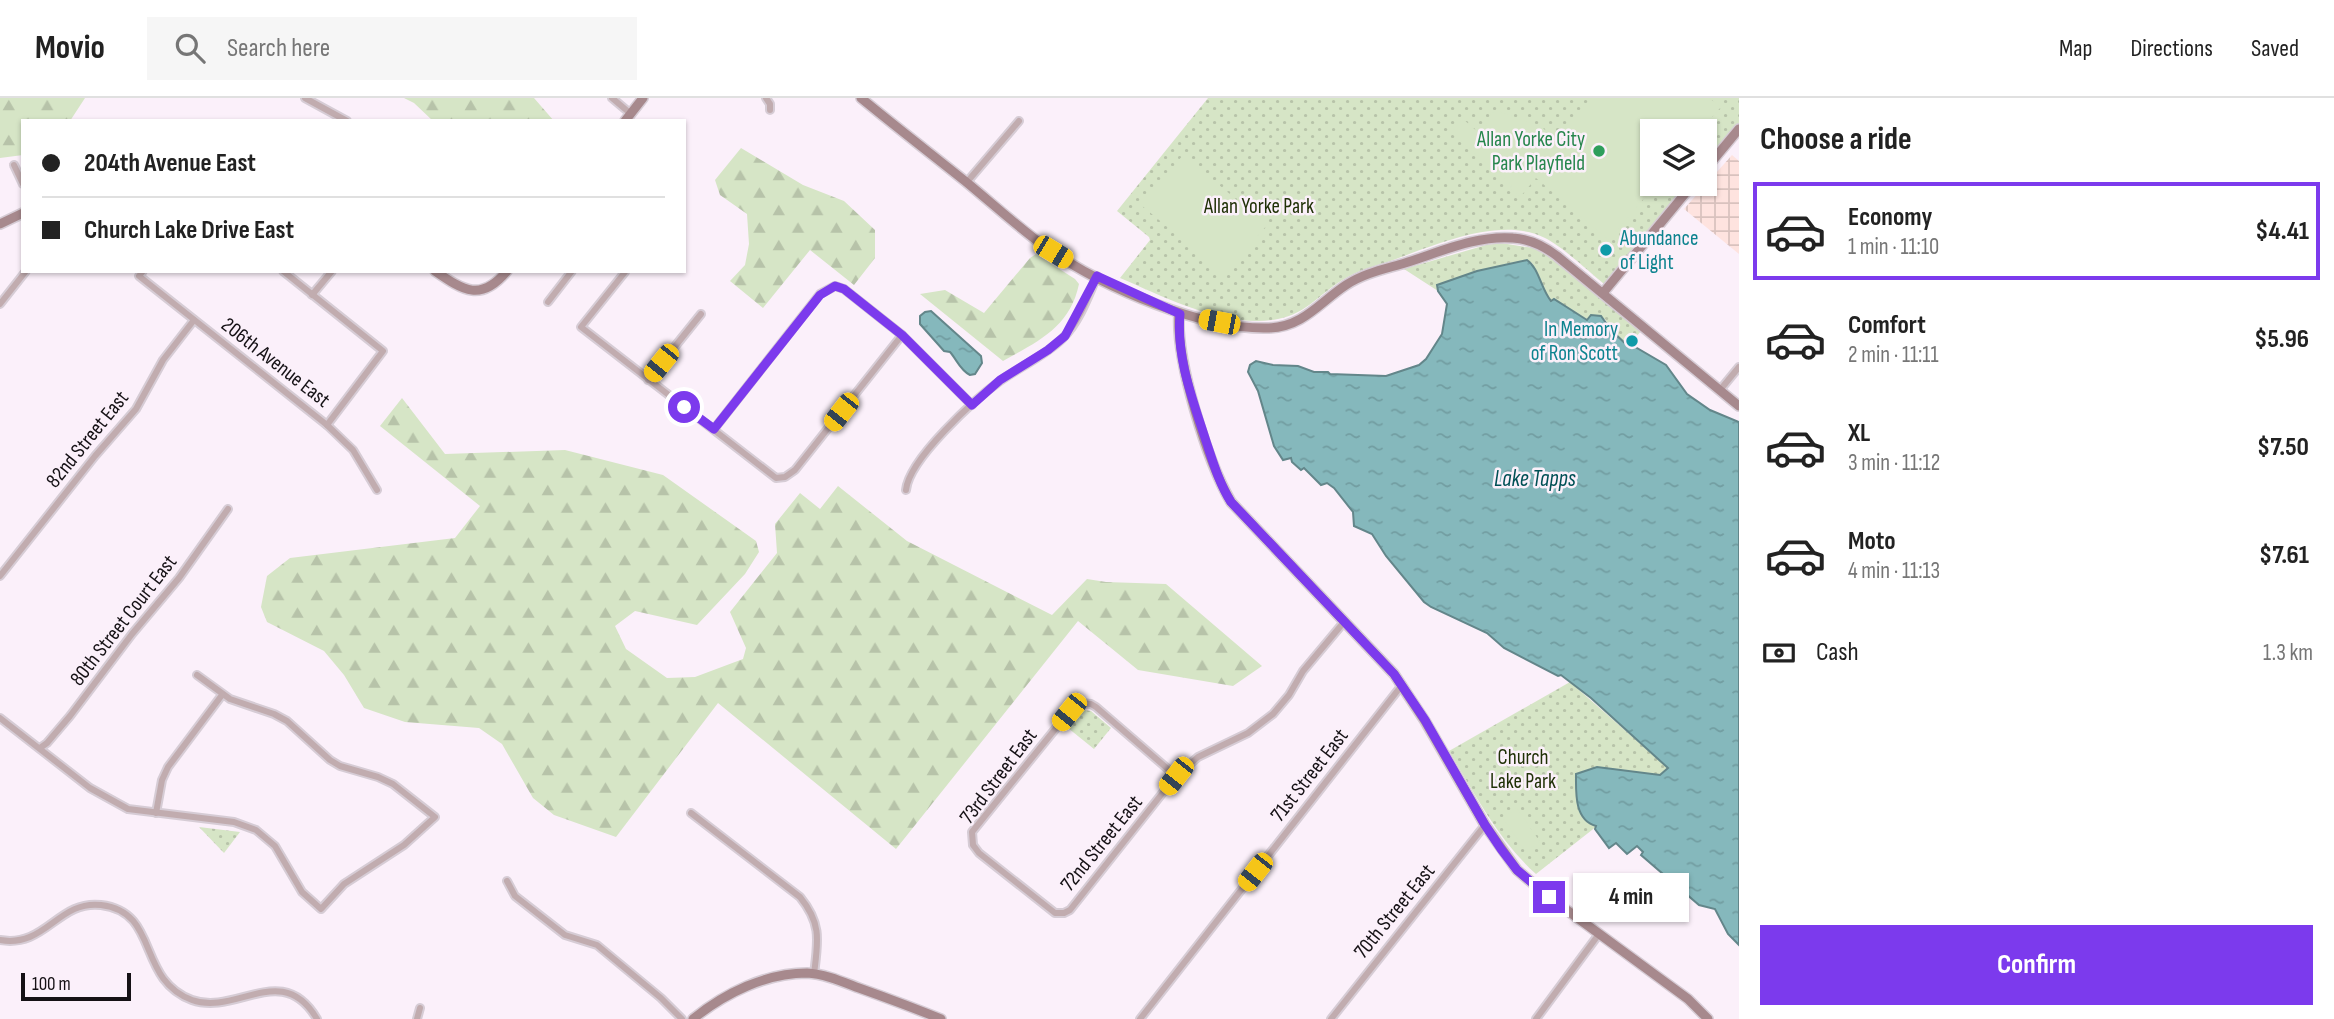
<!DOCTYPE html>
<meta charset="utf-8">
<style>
:root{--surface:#fff;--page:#f6f6f6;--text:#222;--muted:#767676;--line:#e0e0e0;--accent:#7c3aed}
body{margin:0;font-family:"Sofia Sans Condensed",sans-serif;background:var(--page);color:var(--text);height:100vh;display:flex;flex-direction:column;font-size:26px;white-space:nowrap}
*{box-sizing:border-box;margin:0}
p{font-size:23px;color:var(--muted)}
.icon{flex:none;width:38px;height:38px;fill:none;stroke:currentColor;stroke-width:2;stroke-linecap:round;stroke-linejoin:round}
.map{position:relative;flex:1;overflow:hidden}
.panel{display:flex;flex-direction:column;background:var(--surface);width:595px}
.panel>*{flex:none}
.banner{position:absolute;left:21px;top:21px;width:665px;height:154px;border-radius:0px;box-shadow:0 2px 5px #0004;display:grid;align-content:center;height:154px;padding:0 21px;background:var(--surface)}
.fabs{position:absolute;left:1640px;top:21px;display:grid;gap:14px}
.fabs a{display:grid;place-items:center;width:77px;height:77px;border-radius:0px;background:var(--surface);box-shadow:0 2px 5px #0004;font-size:35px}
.scale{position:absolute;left:21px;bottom:18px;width:110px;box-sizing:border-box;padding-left:7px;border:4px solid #151115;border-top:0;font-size:19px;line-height:24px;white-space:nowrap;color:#151115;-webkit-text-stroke:5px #fbf0fa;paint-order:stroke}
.end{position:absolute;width:32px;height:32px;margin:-16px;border:9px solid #7c3aed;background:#fff;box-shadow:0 0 0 4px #fff}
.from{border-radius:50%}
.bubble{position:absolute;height:49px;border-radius:0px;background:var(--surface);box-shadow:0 2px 5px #0004;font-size:23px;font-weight:700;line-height:49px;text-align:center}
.car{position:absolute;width:21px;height:42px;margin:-21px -10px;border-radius:9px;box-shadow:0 0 5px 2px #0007;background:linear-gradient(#f5c518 24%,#345 0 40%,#f5c518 0 76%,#345 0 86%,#f5c518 0)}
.banner b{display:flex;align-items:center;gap:24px;height:66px;font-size:26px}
.banner b+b{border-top:2px solid var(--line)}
.banner i{width:18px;height:18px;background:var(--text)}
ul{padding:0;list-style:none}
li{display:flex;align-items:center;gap:21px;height:98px;margin:0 14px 10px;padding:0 7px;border:4px solid transparent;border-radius:0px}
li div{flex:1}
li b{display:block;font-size:26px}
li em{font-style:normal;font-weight:700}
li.on{border-color:var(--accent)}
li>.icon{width:63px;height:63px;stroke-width:1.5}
h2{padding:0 21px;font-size:32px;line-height:84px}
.pay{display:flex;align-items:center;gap:18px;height:77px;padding:0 21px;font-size:26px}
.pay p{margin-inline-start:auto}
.cta{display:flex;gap:14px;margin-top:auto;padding:14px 21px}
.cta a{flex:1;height:80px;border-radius:0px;background:var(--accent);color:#fff;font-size:28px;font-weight:700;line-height:80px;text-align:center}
header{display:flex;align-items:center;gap:42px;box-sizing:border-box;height:98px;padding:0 35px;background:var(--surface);border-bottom:2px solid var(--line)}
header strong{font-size:33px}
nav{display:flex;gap:38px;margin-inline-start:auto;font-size:24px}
.search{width:490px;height:63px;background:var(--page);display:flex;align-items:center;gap:18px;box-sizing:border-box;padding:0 24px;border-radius:0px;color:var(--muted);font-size:26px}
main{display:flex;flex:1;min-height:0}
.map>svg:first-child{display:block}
.industrial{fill:url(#industrial-grid)}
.forest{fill:url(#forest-firs)}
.park{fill:url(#park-dots)}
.pitch{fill:#d6e5c6}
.water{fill:url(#water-ripples);stroke:#63868a;stroke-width:2}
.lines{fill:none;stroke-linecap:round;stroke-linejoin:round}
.street-casing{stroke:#d6ccd5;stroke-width:10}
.secondary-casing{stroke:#d6ccd5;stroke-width:12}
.street{stroke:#c1acaf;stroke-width:6}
.secondary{stroke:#a7898d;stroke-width:9}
.route{stroke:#7c3aed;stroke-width:9}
.leisure-dot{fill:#2e9e5b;stroke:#fbf0fa;stroke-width:2.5}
.culture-dot{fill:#0f9aa8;stroke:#fbf0fa;stroke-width:2.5}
.labels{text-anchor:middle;stroke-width:5;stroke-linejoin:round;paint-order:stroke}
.leisure-label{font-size:21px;fill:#27864d;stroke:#fbf0fa;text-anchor:end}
.park-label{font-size:21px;fill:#203107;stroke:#fbf0fa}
.culture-label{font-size:21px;fill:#0d838f;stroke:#fbf0fa;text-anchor:start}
.street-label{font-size:21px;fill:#151115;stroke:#fbf0fa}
.water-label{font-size:23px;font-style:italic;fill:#005055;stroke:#fbf0fa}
</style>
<header>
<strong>Movio</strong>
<div class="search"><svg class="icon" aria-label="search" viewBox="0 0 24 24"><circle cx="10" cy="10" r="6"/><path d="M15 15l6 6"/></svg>Search here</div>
<nav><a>Map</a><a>Directions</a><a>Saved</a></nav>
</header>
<main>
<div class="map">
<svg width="1739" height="921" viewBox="0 0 1739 921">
<defs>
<pattern id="industrial-grid" width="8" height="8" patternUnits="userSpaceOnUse" patternTransform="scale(1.75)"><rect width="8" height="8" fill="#fee3df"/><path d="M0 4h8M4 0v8" fill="none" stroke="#d9c2be"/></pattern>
<pattern id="forest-firs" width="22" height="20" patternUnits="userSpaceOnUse" patternTransform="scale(1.75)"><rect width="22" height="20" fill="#d6e5c6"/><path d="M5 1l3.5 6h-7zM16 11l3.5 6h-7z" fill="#b7c3a9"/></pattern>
<pattern id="park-dots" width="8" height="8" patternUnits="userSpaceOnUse" patternTransform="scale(1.75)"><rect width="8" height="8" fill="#d6e5c6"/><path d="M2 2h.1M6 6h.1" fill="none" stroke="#b7c3a9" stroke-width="1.8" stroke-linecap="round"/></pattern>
<pattern id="water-ripples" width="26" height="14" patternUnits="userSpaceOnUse" patternTransform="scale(1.75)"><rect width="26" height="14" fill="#85b8bc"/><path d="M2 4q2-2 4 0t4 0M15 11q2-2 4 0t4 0" fill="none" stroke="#729da1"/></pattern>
</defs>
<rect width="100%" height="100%" fill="#fbf0fa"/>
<polygon class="industrial" points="1732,57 1739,63 1739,156 1684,111"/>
<g class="forest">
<polygon points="0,0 85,0 70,23 23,23 23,57 0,60"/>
<polygon points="404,0 534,0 554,23 433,23 414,5"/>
<polygon points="741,50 803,87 844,103 875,132 875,160 854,187 810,152 763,210 730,183 745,167 749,146 747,116 720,97 715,82"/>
<path d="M1036,156L1075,181L1079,186C1070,229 1039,243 1003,263L920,196L945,192L984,215L1030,160Z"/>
<polygon points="402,300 445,356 565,352 663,377 756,443 759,454 745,476 697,527 635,513 615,528 626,551 667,580 695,579 743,561 746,550 730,514 777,455 775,426 800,395 820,411 838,388 907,443 1052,517 1087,481 1106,484 1166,486 1262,568 1233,588 1138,572 1078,523 896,751 718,605 616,739 554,717 533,700 502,646 479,630 405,624 364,610 344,577 324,553 267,524 261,509 267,478 290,460 455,440 480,408 380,328"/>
</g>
<g class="park">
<path d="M1208,0H1739V25L1705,66L1704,33H1652V86H1688L1604,186C1588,173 1563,149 1545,140C1502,118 1438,146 1396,161C1379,167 1361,171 1346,180C1322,193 1307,216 1278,221C1226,231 1167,200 1120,180L1150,142L1149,139L1117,113Z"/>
<polygon points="1501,145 1533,150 1547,157 1642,232 1628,248 1611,232 1605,221 1588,222 1554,201 1552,203 1544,193 1532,165 1525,162 1476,173 1437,187 1438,193 1404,171 1486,147"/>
<path d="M1570,584L1668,670L1660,678L1597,669V728L1536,776C1498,742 1475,696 1449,653Z"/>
<polygon points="1084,612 1091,613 1111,630 1094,651 1068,630"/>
<polygon points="199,729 240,734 224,755"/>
</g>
<g class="pitch">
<polygon points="1591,0 1709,0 1721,9 1700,33 1652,33 1652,86 1656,86 1609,142 1536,80 1520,99 1510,90 1512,87 1451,35 1463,21 1479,35 1484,34 1490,17 1496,12 1543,30 1553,40 1529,67 1530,70"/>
<polygon points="1183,57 1267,127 1224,179 1213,167 1141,107"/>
<polygon points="1517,710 1540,744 1526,754 1503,720"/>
</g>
<g class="water">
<path d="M1527,162C1539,170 1541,191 1551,203L1554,201L1587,222L1591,217L1601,218L1611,232L1628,248L1630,246L1666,267L1687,296L1710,312L1739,324V847L1728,836L1715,811L1699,807L1641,757L1643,754L1637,748L1627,756L1616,745L1609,750L1595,731L1596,728C1574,722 1576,694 1576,676L1597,669L1660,677L1668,670L1591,600L1561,577L1558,578L1504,550L1487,535L1431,509L1424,504L1386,458L1372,436L1354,428L1353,414L1334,390L1327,385L1321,387L1304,370L1301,372L1292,364L1291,360L1283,362L1274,348L1258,293L1248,274L1250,267L1256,263L1273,267L1298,268L1314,274H1328L1330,276L1386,278L1419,267L1426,261L1442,236L1447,206L1438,193L1437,187L1477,173Z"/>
<path d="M931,213L981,258L982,265L975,276L970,277C960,272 957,262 950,254L944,253L920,226V218L925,214Z"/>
</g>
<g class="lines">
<defs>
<g id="street">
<polyline points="305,0 347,23"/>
<polyline points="612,0 631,16"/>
<polyline points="766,0 770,6 770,12"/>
<polyline points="14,67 23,86"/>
<polyline points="967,84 1019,23"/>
<polyline points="143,173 139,178 327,327 353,352 377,392"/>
<polyline points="283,173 383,253 327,327"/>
<polyline points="623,173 625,174 581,229 776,380 785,379 795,372 902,237"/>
<polyline points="312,197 332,173"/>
<polyline points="548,204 572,173"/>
<polyline points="0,206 26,173"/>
<polyline points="648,282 701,216"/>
<polyline points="1720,292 1739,269"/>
<polyline points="714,331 820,196 835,188 844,191 902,237 972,307"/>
<path d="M906,392C909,361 975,301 1000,283C1021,268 1045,258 1063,240C1079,224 1088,199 1097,178"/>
<polyline points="0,478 95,358 136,311 163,262 194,222"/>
<polyline points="0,620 90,690 128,711 234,724 256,732 275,748 302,794 321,811 344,786 404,747 435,719 393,686 378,679 340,668 330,662 287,623 274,616 230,601 197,577"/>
<polyline points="40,650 47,645 70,618 132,536 179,480 228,411"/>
<polyline points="1176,678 1096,609 1091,606 1081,605 1069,614 972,734 973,747 979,755 1055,815 1064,815 1070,812 1176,678 1198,659 1248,635 1273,616 1289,597 1303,573 1344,524"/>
<polyline points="156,715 162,682 168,669 222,597"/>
<path d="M691,715L800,799C822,826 818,843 814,876"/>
<polyline points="507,783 515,798 565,837 597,847 661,900 682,921"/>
<path d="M0,842C46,850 58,802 101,807C160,814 136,881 192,902C237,918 282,862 317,921"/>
<polyline points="417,921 420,910"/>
<polyline points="1140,921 1402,587"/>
<polyline points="1331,921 1485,727"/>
<polyline points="1536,921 1599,836"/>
</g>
<g id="secondary">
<path d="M861,0C895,28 930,55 965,83C993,106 1021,132 1051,153C1106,190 1202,232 1269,230C1303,229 1320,204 1346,187C1364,175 1385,171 1405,165C1440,154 1477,137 1513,140C1530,141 1544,148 1557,158L1739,308"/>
<polyline points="625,23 643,0"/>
<polyline points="1704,73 1739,31"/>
<polyline points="0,126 23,115"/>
<path d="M435,173C464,193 481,204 507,173"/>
<polyline points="1603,195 1693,86"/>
<path d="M1179,216C1176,263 1207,363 1231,404L1394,576L1425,623L1485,727L1517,772L1549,799L1688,901L1708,921"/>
<path d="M693,921C725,895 766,875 807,875C825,876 843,884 859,890C887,900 914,910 941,921"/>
</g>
</defs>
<use href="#street" class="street-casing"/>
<use href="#secondary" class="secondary-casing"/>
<use href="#street" class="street"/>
<use href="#secondary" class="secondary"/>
</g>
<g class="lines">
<path class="route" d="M684,309L714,331L820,197L835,188L844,191L902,237L972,307L1000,282L1048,252L1065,238L1097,178L1180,216C1176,260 1193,302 1206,343C1213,364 1219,385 1231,404L1394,576L1425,622L1485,727L1501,751L1517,772L1549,799"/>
</g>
<circle class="leisure-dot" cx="1599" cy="53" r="7"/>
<g class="culture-dot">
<circle cx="1606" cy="152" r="7"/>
<circle cx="1632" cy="243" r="7"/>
</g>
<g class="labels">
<g class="leisure-label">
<text x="1585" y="48">Allan Yorke City<tspan x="1585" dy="24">Park Playfield</tspan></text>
</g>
<g class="park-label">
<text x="1259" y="115">Allan Yorke Park</text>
<text x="1523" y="666">Church<tspan x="1523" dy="24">Lake Park</tspan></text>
</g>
<g class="culture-label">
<text x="1620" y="147">Abundance<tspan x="1620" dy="24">of Light</tspan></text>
<text x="1618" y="238" text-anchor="end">In Memory<tspan x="1618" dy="24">of Ron Scott</tspan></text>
</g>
<g class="street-label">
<text transform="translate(276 264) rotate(38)" y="7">206th Avenue East</text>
<text transform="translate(87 341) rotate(-51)" y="7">82nd Street East</text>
<text transform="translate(123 522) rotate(-52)" y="7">80th Street Court East</text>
<text transform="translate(1309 677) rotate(-52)" y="7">71st Street East</text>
<text transform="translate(998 678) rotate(-53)" y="7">73rd Street East</text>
<text transform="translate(1101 745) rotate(-51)" y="7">72nd Street East</text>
<text transform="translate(1394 813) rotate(-51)" y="7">70th Street East</text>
</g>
<g class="water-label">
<text x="1535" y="388">Lake Tapps</text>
</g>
</g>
</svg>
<div class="fabs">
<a><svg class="icon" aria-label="layers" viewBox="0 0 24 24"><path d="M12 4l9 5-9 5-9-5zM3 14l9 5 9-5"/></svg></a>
</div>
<div class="scale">100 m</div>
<i class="end from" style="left:684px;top:309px"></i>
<i class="end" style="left:1549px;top:799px"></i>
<div class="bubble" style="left:1573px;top:775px;width:116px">4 min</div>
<i class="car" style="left:1053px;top:154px;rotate:121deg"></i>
<i class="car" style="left:1219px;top:224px;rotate:281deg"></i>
<i class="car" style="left:661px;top:265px;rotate:219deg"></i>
<i class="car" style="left:841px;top:314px;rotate:218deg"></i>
<i class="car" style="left:1069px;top:614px;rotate:219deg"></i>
<i class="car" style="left:1176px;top:678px;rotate:218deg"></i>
<i class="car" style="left:1255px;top:774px;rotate:218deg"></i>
<div class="banner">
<b><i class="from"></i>204th Avenue East</b>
<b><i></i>Church Lake Drive East</b>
</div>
</div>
<section class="panel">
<h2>Choose a ride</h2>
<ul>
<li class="on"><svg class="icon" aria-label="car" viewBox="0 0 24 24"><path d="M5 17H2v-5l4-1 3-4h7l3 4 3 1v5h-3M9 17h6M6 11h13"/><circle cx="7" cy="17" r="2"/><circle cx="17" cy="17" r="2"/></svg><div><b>Economy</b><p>1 min · 11:10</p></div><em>$4.41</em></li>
<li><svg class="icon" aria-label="car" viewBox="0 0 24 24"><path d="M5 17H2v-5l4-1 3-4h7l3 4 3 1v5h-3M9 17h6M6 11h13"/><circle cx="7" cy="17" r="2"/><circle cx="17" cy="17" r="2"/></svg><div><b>Comfort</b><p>2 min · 11:11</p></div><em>$5.96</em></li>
<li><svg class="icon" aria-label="car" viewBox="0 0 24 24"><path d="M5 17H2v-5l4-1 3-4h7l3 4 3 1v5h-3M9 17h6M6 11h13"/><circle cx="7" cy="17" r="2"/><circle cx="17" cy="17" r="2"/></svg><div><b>XL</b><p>3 min · 11:12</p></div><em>$7.50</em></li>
<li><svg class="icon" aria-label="car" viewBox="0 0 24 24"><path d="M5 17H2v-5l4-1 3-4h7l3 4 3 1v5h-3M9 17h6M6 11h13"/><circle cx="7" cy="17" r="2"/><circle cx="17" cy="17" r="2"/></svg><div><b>Moto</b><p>4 min · 11:13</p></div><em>$7.61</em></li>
</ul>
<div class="pay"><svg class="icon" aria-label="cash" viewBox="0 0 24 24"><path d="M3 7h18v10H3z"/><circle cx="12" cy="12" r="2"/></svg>Cash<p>1.3 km</p></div>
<div class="cta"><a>Confirm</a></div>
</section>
</main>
